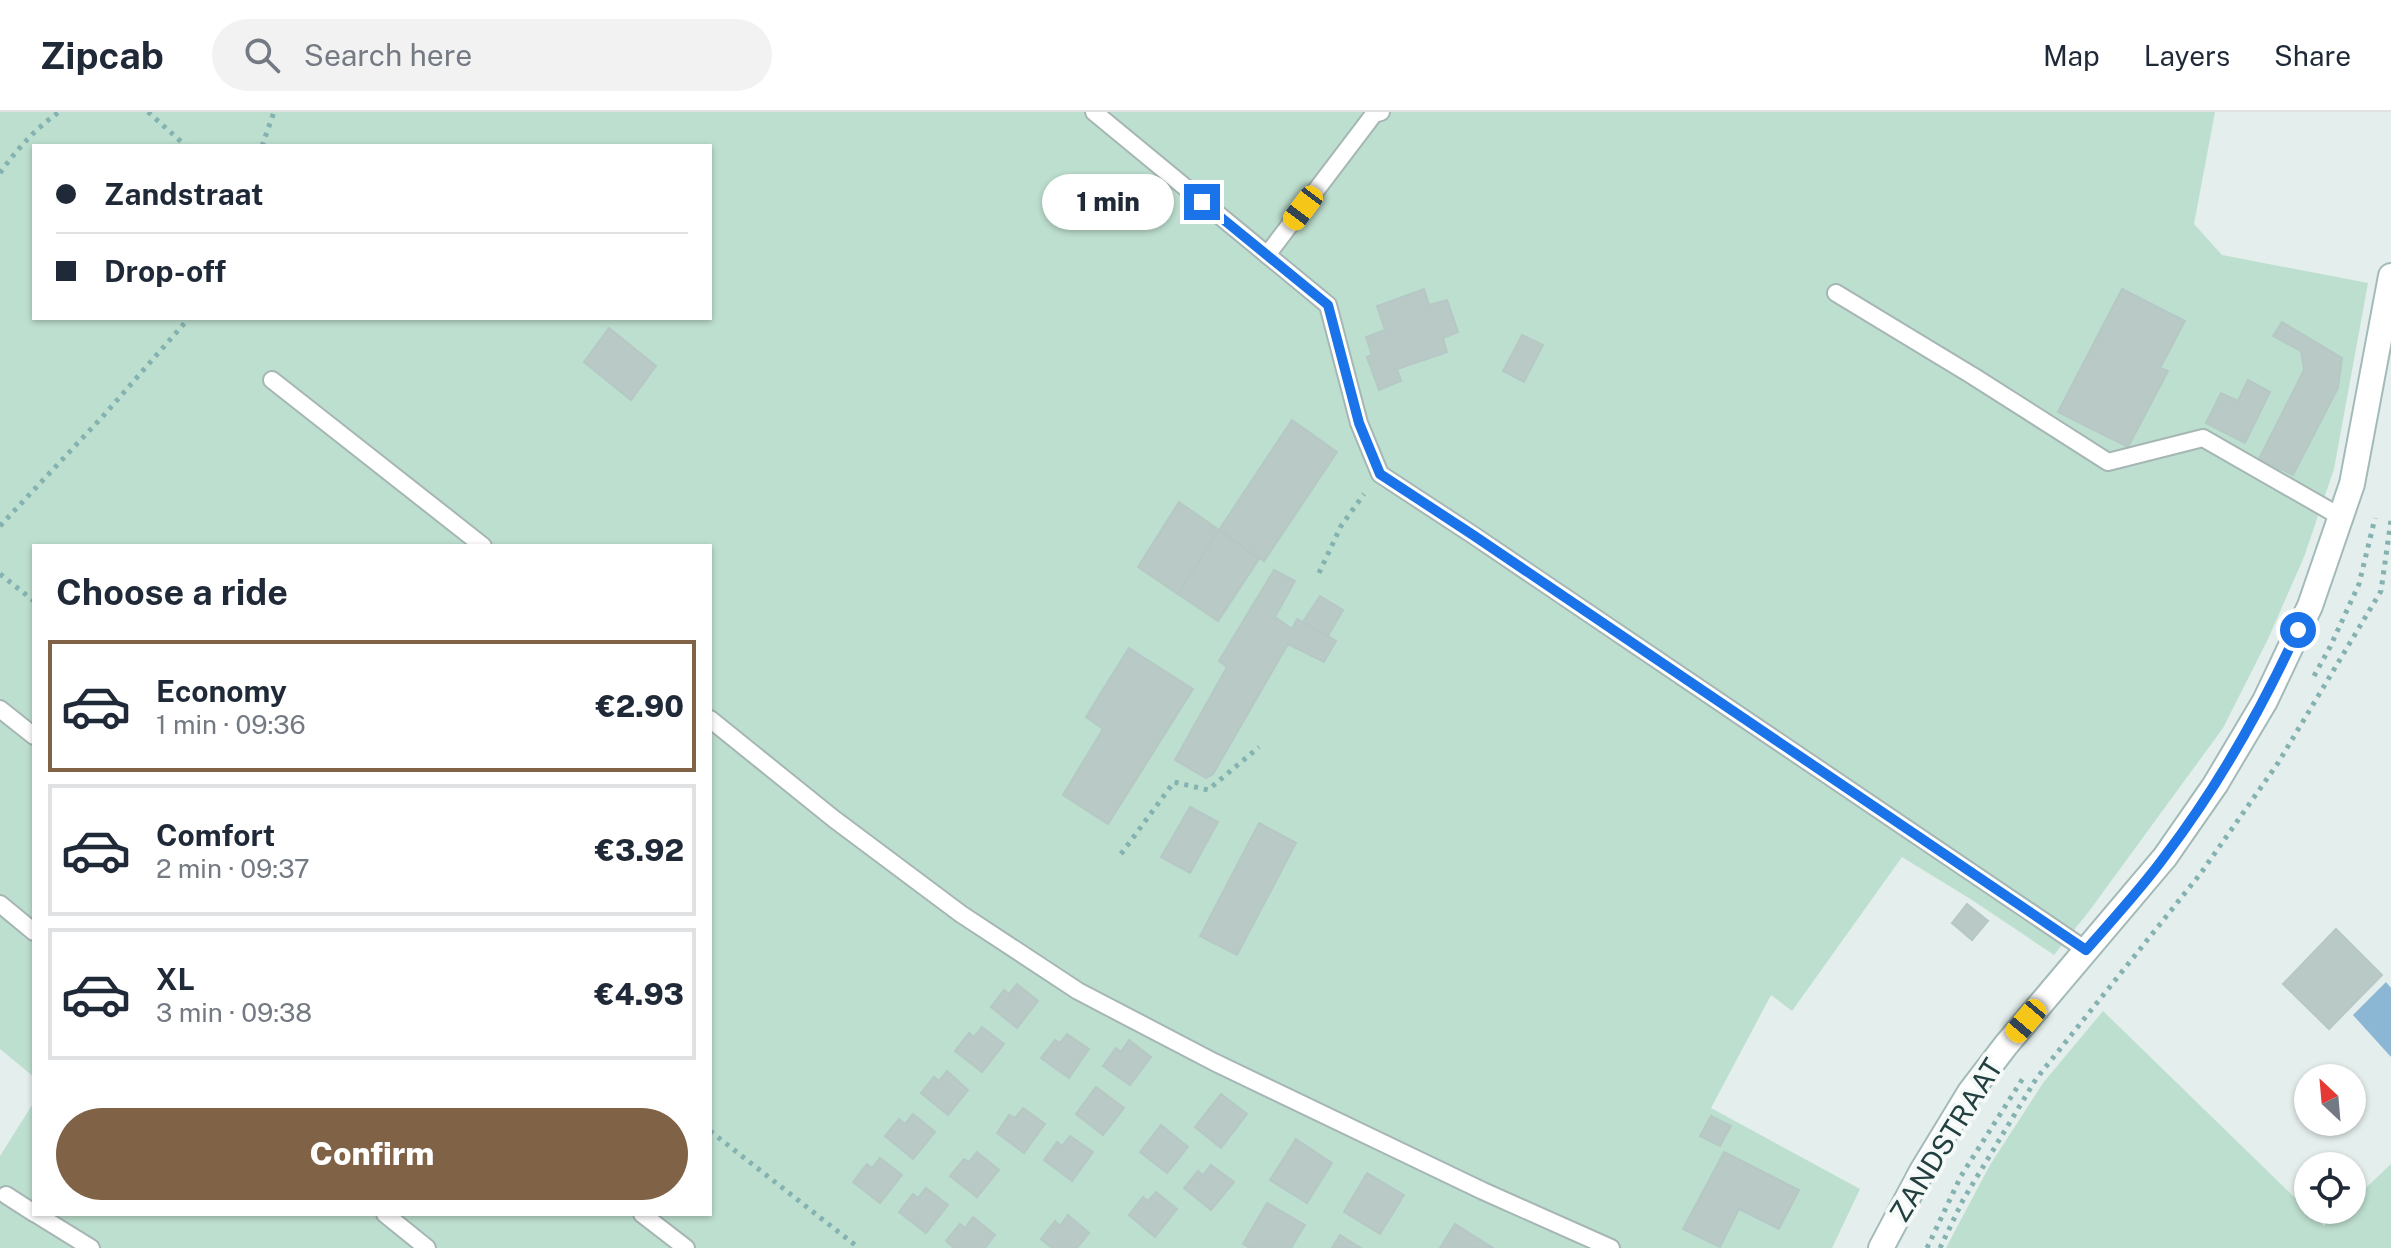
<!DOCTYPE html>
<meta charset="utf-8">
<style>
:root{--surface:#fff;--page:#f2f2f3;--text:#1f2937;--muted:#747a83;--line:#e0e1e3;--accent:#806247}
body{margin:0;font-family:"Public Sans",sans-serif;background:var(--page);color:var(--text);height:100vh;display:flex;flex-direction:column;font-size:30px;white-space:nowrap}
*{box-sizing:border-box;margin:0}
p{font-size:26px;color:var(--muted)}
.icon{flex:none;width:44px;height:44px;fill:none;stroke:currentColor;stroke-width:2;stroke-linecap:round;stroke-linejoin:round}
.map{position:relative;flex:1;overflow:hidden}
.sheet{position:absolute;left:32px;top:432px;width:680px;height:672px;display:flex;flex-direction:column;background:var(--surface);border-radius:0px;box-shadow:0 2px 6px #0004}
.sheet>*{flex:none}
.hud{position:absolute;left:32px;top:32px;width:680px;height:176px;border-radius:0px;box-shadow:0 2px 6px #0004;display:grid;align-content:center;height:176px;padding:0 24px;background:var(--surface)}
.needle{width:52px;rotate:334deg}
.buttons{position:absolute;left:2294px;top:952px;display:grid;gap:16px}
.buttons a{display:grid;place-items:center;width:72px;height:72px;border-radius:50%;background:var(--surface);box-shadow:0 2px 6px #0004;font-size:40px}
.end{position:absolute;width:36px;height:36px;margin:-18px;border:10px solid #1a73e8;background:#fff;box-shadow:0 0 0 4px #fff}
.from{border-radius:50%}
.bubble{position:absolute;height:56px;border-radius:28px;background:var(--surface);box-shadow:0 2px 6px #0004;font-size:26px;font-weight:800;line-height:56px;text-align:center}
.car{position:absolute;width:24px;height:48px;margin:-24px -12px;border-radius:10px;box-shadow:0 0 6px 2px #0007;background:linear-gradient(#f5c518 24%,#345 0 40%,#f5c518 0 76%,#345 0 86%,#f5c518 0)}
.hud b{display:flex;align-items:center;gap:28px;height:76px;font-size:30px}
.hud b+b{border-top:2px solid var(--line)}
.hud i{width:20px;height:20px;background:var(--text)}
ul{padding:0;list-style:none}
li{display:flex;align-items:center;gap:24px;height:132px;margin:0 16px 12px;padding:0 8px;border:4px solid var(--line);border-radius:0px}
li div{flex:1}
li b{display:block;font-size:30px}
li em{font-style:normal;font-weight:800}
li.active{border-color:var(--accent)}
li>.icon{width:72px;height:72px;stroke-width:1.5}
h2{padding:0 24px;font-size:36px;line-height:96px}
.primary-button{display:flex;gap:16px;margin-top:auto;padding:16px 24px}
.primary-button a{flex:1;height:92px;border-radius:48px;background:var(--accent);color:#fff;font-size:32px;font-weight:800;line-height:92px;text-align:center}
header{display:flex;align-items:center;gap:48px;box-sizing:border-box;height:112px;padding:0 40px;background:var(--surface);border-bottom:2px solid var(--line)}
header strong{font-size:38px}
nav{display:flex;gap:44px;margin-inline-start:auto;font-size:28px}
.search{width:560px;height:72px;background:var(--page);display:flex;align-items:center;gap:20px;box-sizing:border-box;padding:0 28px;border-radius:44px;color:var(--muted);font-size:30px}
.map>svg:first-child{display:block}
.green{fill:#bddfcf;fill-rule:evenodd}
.water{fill:#8bb6d4}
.building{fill:#b9c9c6;stroke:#b6c8c5;stroke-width:2}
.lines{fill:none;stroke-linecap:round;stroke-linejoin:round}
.lane-casing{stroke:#a6b6b5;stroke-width:20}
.secondary-casing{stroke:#a2bab8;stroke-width:28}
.path{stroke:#84b2b0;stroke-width:5;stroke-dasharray:4 6;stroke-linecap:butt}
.lane{stroke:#fff;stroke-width:16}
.secondary{stroke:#fff;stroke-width:24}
.route{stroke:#1a73e8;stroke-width:10}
.labels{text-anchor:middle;stroke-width:8;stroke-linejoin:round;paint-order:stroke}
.street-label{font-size:28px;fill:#234040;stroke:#f5faf9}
</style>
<header>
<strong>Zipcab</strong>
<div class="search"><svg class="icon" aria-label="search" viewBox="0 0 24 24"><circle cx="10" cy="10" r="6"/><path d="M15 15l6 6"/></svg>Search here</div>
<nav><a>Map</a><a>Layers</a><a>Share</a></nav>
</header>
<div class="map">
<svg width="2391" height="1136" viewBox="0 0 2391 1136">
<rect width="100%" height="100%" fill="#e4eeec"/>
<g class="green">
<path d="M0,0H2215L2194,112L2222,143L2368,171L2334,357L2304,445L2268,527L2223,616L2090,798L2054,843L1972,788L1902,745L1792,899L1771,883L1711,996L1860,1077L1832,1136H0V1044L34,990V1102H710V434H34V965L0,937ZM34,34H710V206H34Z"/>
<polygon points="2103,899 2324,1114 2342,1098 2352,1098 2352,1089 2391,1052 2391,1136 1946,1136 1990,1053 2043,971"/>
</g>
<polygon class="water" points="2386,870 2391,876 2391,945 2353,903"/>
<g class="building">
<polygon points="1424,177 1429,193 1447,188 1458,220 1443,226 1447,240 1397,257 1401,269 1379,278 1367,245 1372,243 1366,225 1385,218 1377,194"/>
<polygon points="2122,177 2185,209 2160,256 2168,259 2128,335 2058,300"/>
<polygon points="2282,210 2342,246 2338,276 2293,363 2259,347 2304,258 2301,239 2273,224"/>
<polygon points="609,216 656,254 631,288 584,250"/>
<polygon points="1522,223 1543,233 1524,270 1503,259"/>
<polygon points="2248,268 2270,280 2245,331 2206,311 2221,281 2238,289"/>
<polygon points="1292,308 1337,340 1264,449 1219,418"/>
<polygon points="1179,390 1219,418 1178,482 1138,455"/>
<polygon points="1219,418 1259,447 1218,509 1178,482"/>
<polygon points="1274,458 1295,469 1275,505 1292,517 1297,507 1336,529 1324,550 1288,532 1213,662 1206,666 1175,648 1227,555 1219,549"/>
<polygon points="1320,484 1343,498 1328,524 1303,510"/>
<polygon points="1129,536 1193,577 1108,712 1063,683 1103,617 1086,605"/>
<polygon points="1190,695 1218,710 1190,761 1161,745"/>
<polygon points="1259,711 1296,731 1237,843 1200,824"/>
<polygon points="1967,792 1988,809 1972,828 1952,811"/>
<polygon points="2336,817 2382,863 2329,917 2283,872"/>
<polygon points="1017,872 1038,889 1017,916 991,895 1004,878 1009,882"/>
<polygon points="982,915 1004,932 982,960 955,939 969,921 974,925"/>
<polygon points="1067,922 1089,937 1069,966 1041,946 1055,928 1060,931"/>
<polygon points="1129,928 1151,945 1130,973 1103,954 1116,936 1121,940"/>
<polygon points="947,959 968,978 948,1003 921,981 934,965 939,969"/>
<polygon points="1096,975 1124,996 1103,1023 1076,1002"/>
<polygon points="1221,982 1247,1002 1221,1036 1195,1015"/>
<polygon points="1023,996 1045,1012 1024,1041 997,1021 1009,1003 1015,1006"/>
<polygon points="913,1002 935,1020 913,1047 885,1024 899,1007 905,1012"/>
<polygon points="1711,1004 1731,1014 1720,1034 1700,1024"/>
<polygon points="1161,1013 1188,1035 1167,1061 1140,1040"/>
<polygon points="1070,1024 1093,1040 1072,1069 1044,1048 1057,1030 1062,1034"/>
<polygon points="1296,1027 1332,1051 1307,1091 1270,1068"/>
<polygon points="977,1040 999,1058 977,1085 950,1064 964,1047 969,1050"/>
<polygon points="1724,1040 1799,1078 1779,1117 1739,1097 1720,1135 1683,1117"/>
<polygon points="880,1046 902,1063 880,1091 853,1070 867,1052 872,1056"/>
<polygon points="1211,1053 1234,1070 1211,1098 1184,1076 1198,1059 1203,1063"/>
<polygon points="1367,1061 1404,1083 1380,1122 1344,1100"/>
<polygon points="926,1076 948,1093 926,1121 899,1100 913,1082 918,1086"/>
<polygon points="1156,1080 1177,1097 1155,1125 1129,1103 1143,1085 1148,1089"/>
<polygon points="1267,1091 1305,1113 1291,1136 1250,1136 1243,1132"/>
<polygon points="1068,1103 1089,1121 1077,1136 1052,1136 1041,1127 1055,1109 1060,1114"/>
<polygon points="973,1105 995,1123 985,1136 954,1136 946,1129 960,1112 965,1116"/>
<polygon points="1455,1112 1493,1136 1440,1136"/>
<polygon points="1340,1123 1361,1136 1332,1136"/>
</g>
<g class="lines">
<defs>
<g id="lane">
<polyline points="1094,0 1328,193 1359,311 1380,362 1473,423 2086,838"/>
<polyline points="1267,143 1374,2 1381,0"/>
<polyline points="1836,181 1973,264 2108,350 2203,326 2341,405"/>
<polyline points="272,268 483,434"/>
<polyline points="0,597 34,624"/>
<polyline points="710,607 834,707 961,802 1078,879 1214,950 1483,1079 1611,1136"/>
<polyline points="0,792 34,820"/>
<polyline points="6,1083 34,1101"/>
<polyline points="36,1102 91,1136"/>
<polyline points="385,1102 427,1136"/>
<polyline points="642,1102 686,1136"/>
</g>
<polyline id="secondary" points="1881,1136 1922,1059 1970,980 2006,933 2165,745 2215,673 2265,589 2310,494 2352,372 2391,164"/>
</defs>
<use href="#lane" class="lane-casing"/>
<use href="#secondary" class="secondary-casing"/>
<g class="path">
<polyline points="148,0 186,34"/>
<polyline points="262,34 274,0"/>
<path d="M0,61C17,37 35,17 59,0"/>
<polyline points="0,414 104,303 189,206"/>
<polyline points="1319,461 1341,414 1364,382"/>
<polyline points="0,462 34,489"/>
<polyline points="2314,564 2330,535 2359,472 2375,406"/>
<polyline points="1121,742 1174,670 1208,678 1259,635"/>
<polyline points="710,1019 859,1136"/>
<polyline points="1927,1136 1961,1064 2025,963"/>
<polyline points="1940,1136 1963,1088 2036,967 2201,761 2278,651 2381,479 2391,408"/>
</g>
<use href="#lane" class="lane"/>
<use href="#secondary" class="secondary"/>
</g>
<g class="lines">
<path class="route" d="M1202,90L1328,193L1359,311L1380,362L1473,423L2086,838C2113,807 2141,777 2165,744C2219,673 2261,598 2298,518"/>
</g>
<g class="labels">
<g class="street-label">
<text transform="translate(1946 1028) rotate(-58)" y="10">ZANDSTRAAT</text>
</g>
</g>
</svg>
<div class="buttons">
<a><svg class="needle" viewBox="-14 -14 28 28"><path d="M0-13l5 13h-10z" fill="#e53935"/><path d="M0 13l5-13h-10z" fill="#747a83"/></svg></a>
<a><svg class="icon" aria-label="locate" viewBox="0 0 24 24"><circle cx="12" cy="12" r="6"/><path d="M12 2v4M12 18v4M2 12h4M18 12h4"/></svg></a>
</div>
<i class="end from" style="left:2298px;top:518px"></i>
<i class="end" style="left:1202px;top:90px"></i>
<div class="bubble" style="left:1042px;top:62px;width:132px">1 min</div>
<i class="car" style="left:1303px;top:96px;rotate:217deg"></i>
<i class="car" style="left:2026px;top:909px;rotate:220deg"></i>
<div class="hud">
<b><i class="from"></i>Zandstraat</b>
<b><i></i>Drop-off</b>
</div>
<section class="sheet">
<h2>Choose a ride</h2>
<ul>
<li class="active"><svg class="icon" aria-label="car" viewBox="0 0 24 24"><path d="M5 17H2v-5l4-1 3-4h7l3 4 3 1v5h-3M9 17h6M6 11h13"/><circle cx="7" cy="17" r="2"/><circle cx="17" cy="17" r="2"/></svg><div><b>Economy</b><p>1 min · 09:36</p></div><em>€2.90</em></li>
<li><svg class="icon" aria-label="car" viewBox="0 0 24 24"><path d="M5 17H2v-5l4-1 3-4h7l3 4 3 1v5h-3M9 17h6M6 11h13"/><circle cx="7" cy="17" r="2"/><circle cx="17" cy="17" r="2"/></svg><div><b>Comfort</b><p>2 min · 09:37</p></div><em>€3.92</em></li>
<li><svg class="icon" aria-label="car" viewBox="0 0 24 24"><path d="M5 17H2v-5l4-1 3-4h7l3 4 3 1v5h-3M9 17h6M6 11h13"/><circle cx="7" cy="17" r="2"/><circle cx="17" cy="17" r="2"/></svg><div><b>XL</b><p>3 min · 09:38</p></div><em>€4.93</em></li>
</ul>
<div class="primary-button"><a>Confirm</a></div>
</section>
</div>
